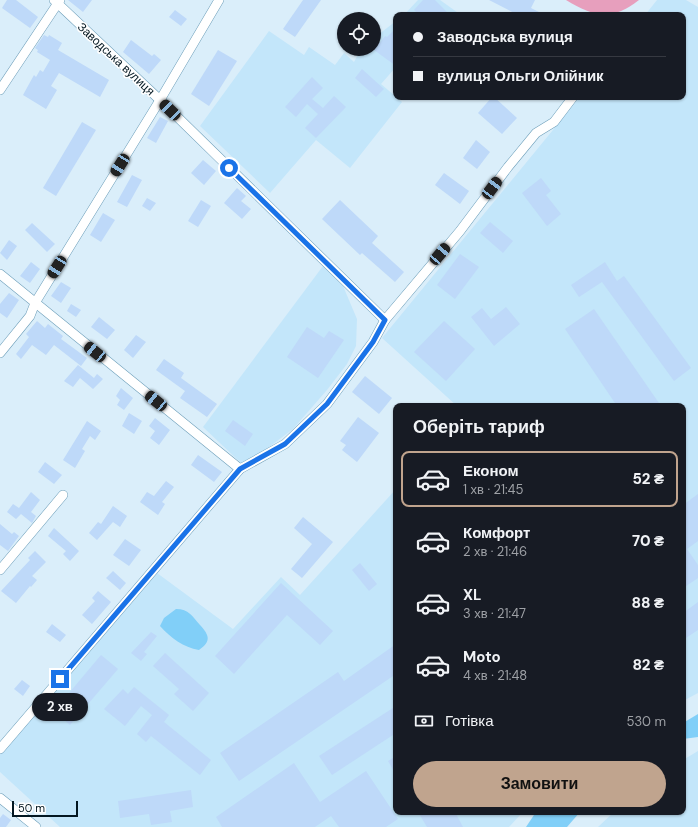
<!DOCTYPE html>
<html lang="uk">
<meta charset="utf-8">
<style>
:root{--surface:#171b24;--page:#242831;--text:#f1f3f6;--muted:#9ea1a6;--line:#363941;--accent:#c0a48e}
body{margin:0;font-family:"DM Sans",sans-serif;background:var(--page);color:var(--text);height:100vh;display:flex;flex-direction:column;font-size:15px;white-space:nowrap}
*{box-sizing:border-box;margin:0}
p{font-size:13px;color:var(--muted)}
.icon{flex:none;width:22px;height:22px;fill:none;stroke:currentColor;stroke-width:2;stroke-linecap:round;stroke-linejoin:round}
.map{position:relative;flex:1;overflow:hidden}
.details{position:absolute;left:393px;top:403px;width:293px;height:412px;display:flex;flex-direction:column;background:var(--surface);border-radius:8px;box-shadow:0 1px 3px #0004}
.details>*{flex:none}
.guide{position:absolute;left:393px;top:12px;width:293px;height:88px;border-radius:8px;box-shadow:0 1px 3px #0004;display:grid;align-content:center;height:88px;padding:0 20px;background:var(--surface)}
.fabs{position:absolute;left:337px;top:12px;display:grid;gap:8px}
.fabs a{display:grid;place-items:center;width:44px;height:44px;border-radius:50%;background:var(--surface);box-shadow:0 1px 3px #0004;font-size:20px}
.scale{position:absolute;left:12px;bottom:10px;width:66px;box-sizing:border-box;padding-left:4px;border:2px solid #031721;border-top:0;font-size:11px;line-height:14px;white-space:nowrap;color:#031721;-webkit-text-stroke:3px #fff;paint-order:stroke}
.end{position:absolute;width:18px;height:18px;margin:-9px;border:5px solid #1a73e8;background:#fff;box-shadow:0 0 0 2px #fff}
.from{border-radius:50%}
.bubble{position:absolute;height:28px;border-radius:14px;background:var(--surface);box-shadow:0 1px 3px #0004;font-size:13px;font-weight:800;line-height:28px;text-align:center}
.car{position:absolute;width:12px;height:24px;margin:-12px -6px;border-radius:5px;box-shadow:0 0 3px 1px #0007;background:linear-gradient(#222 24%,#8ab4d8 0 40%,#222 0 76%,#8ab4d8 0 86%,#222 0)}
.guide b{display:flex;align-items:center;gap:14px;height:38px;font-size:15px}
.guide b+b{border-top:1px solid var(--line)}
.guide i{width:10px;height:10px;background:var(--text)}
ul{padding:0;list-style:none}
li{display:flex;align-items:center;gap:12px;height:56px;margin:0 8px 6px;padding:0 12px;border:2px solid transparent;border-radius:8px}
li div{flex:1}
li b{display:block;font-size:15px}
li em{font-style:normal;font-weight:800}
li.active{border-color:var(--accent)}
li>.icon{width:36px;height:36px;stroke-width:1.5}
h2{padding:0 20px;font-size:18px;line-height:48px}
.pay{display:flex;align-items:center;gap:10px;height:44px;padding:0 20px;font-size:15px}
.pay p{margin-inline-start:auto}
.action{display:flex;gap:8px;margin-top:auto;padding:8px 20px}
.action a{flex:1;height:46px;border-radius:24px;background:var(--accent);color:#111;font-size:16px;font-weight:800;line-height:46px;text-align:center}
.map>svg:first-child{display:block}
.built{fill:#c3e6fa}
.green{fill:#e79fbd}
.water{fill:#81cff8}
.building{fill:#bed9f9}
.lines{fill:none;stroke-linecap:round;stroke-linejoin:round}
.minor-casing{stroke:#6c9eb9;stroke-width:10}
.minor{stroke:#fff;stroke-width:9}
.route{stroke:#1a73e8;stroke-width:5}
.labels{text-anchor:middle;stroke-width:3;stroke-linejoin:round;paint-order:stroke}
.street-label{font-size:12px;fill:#031721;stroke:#fff}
</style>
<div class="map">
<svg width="698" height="827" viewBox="0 0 698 827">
<rect width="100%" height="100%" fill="#daeefa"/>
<g class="built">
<polygon points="418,0 440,0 461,15 404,15"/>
<polygon points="657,0 686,0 698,7 698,693 683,701 683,406 457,406 382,338 580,97 683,97 683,15 645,15"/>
<polygon points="396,21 396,67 381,84 402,102 350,168 316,140 270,193 200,126 269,31 304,55 309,47 335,65 344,53 354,62 361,49 374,49 374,38"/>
<polygon points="323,266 343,286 357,319 356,346 347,364 327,390 293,429 253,459 241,463 203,427"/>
<polygon points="396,489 396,812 523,812 509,827 60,827 0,772 0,753 157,573 233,629 281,577 300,595"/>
<polygon points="698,751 698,827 598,827 614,812 683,812 683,760"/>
</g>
<path class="green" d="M566,0H639C612,21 594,17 566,0Z"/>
<g class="water">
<path d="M176,609C189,609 192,616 200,625C209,635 212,641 199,650C183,647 172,639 160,626L164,618Z"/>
<polygon points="698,714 698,737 683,739 683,723"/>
<polygon points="536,812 580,812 567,827 526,827"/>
</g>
<g class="building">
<polygon points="7,0 16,0 38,17 30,28 2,8"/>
<polygon points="68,0 92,0 83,12"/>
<polygon points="303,0 321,0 295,37 283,29"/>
<polygon points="423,0 435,0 450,15 419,15 414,10"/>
<polygon points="489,0 535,0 531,8 545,15 518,15"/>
<polygon points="175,10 187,19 181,26 169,17"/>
<polygon points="396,28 396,66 374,50 374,39 380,43 385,36 387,37"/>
<polygon points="44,35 48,37 49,35 62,43 58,50 109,80 100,97 59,73 51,86 57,90 46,109 23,95 34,75 36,77 40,70 43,72 50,60 37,52 38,50 35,48"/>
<polygon points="131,40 152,56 154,54 161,60 149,74 123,52"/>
<polygon points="218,50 237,61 209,106 191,94"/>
<polygon points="362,69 384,89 376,97 355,78"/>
<polygon points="312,77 323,88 312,99 323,108 334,96 346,107 316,138 305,128 318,114 307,104 296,117 285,107"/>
<polygon points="492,97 494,97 517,118 502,134 478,113"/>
<polygon points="160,117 168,121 156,143 147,138"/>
<polygon points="82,122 96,130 56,196 43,188"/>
<polygon points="476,140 490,152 477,169 463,158"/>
<polygon points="203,160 216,171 204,185 191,173"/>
<polygon points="444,173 469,191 460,204 435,185"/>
<polygon points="132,175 142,180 127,207 117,202"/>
<polygon points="541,178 551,191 546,195 561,214 547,226 522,193"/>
<polygon points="237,188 246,196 241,201 251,209 242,219 224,203"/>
<polygon points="147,198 156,203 150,211 142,206"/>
<polygon points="201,200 211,206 198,227 188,221"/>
<polygon points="340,200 378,236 372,243 404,272 395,282 362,253 360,255 322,219"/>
<polygon points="103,213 115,220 101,242 90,235"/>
<polygon points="490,222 513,241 503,253 480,233"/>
<polygon points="32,223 55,244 47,252 25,230"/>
<polygon points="9,240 17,246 7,260 0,253"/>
<polygon points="460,254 479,267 455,299 437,285"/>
<polygon points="31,262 40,269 30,283 20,276"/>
<polygon points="605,262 617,281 624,276 691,368 674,381 602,282 579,297 571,285"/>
<polygon points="61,282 71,288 61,303 51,296"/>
<polygon points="9,293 19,300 7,318 0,313 0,304"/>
<polygon points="71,304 81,310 76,317 67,311"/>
<polygon points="506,307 520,324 494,346 471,317 482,308 491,319"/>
<polygon points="594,309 661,406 617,406 565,329"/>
<polygon points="99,317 115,330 107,339 91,327"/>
<polygon points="37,321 45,328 48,324 63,336 61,339 87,358 81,366 54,345 46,355 32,345 21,359 16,354 29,337 26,334"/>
<polygon points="444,321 475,349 446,381 414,352"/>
<polygon points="307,327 324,338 329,331 344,340 318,378 287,357"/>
<polygon points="136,335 146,342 133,358 124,350"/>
<polygon points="164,359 184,373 181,378 217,404 207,417 180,398 185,391 156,370"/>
<polygon points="78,365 94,378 97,374 103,379 93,389 80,378 73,387 64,381"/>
<polygon points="365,376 392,398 379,414 352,392"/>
<polygon points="121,388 133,398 124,410 117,405 120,400 116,396"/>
<polygon points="129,413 142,421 134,434 122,426"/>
<polygon points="358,417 379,433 357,462 342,450 346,445 340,441"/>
<polygon points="155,418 170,430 159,445 150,438 155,431 149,426"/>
<polygon points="233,420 253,434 245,446 225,431"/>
<polygon points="87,421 101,431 95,440 90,436 82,449 85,451 75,468 63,460"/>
<polygon points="198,455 222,472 214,482 191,465"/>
<polygon points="45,462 62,475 54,484 38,472"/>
<polygon points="166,481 174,487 162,502 165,504 158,515 140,502 147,492 154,496"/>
<polygon points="31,492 40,500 31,512 36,516 32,523 21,514 16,519 7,512 13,504 19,508"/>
<polygon points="698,494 698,541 687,549 698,565 698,578 683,588 683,505"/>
<polygon points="113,506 127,516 120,527 113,522 97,540 89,533 98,522 101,524"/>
<polygon points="303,517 333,542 302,578 291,569 312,544 294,528"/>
<polygon points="0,524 12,534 14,532 19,536 8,551 0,545"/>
<polygon points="54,528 79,551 70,561 63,554 66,551 48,536"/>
<polygon points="125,539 141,550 129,566 113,555"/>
<polygon points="35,551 46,562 32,576 37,580 31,587 30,586 16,603 1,591 30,560 28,558"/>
<polygon points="360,563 377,584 369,591 352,570"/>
<polygon points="113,571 126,583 120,590 106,578"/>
<polygon points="281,583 333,631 320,645 287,615 234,674 215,656"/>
<polygon points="98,591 111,602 92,624 82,615 95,601 92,598"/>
<polygon points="698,602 698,630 683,640 683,613"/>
<polygon points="52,624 66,635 60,642 46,632"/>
<polygon points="151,632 157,636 144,652 147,654 141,661 131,653"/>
<polygon points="396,644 396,674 239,781 220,753 338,672 344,681"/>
<polygon points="165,653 209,693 193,711 174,694 179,689 153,666"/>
<polygon points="101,655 118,669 70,725 54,711"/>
<polygon points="22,680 30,686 23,696 14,689"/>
<polygon points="134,687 169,715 164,722 211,760 200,775 151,736 146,742 137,734 152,715 141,706 125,726 104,709 123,689 128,694"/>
<polygon points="396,706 396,733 332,775 319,756"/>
<polygon points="396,756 396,775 388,761"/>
<polygon points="294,763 320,802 366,771 398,819 386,827 339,827 331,816 315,827 222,827 216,817"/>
<polygon points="191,790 193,807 170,811 172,822 151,825 149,814 120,818 118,801"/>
<polygon points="418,812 455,812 463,827 427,827"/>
<polygon points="3,814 11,820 6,827 0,827 0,818"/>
</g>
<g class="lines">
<defs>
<g id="minor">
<polyline points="54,0 160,100 385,320"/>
<polyline points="0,90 60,0"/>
<polyline points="0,274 240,469"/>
<polyline points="0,353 30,316 35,303 160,100 219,0"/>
<polyline points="0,570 63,495"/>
<polyline points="0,749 240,469 285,444 327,404 373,342 385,320 460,231 508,167 536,133 554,122 573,97"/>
<polyline points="0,798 36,827"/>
</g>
</defs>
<use href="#minor" class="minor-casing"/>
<use href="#minor" class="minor"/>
</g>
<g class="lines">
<polyline class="route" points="60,679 240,469 285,444 327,404 373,342 385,320 229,168"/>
</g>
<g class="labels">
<g class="street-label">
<text transform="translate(116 59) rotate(43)" y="4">Заводська вулиця</text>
</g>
</g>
</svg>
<div class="fabs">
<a><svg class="icon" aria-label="locate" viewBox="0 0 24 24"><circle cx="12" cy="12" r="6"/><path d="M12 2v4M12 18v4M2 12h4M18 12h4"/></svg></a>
</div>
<div class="scale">50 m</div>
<i class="end from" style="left:229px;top:168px"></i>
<i class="end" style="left:60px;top:679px"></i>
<div class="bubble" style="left:32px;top:693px;width:56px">2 хв</div>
<i class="car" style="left:170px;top:110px;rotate:314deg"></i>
<i class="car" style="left:120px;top:165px;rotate:212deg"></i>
<i class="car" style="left:492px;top:188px;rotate:37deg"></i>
<i class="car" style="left:440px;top:254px;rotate:40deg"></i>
<i class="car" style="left:57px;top:267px;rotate:212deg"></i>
<i class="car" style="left:95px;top:352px;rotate:309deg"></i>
<i class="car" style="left:156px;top:401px;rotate:309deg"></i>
<div class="guide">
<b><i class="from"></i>Заводська вулиця</b>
<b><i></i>вулиця Ольги Олійник</b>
</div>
<section class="details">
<h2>Оберіть тариф</h2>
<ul>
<li class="active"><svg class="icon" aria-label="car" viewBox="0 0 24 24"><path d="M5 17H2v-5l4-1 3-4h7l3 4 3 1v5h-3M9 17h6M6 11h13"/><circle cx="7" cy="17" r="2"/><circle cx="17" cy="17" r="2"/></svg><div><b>Економ</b><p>1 хв · 21:45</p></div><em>52 ₴</em></li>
<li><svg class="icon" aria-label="car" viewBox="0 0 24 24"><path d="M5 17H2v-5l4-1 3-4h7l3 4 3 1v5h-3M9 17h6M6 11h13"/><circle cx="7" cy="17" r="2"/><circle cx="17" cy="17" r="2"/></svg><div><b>Комфорт</b><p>2 хв · 21:46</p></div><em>70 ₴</em></li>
<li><svg class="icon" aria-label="car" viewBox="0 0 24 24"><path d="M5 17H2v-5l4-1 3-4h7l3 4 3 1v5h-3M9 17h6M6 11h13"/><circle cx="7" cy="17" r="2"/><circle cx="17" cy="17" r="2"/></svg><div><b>XL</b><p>3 хв · 21:47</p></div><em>88 ₴</em></li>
<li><svg class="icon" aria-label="car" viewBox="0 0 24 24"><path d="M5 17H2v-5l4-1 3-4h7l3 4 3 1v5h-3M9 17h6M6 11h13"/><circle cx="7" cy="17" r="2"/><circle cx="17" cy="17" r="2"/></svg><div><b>Moto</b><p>4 хв · 21:48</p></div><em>82 ₴</em></li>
</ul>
<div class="pay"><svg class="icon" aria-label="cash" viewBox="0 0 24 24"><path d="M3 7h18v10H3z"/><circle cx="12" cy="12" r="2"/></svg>Готівка<p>530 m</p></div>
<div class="action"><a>Замовити</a></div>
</section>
</div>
